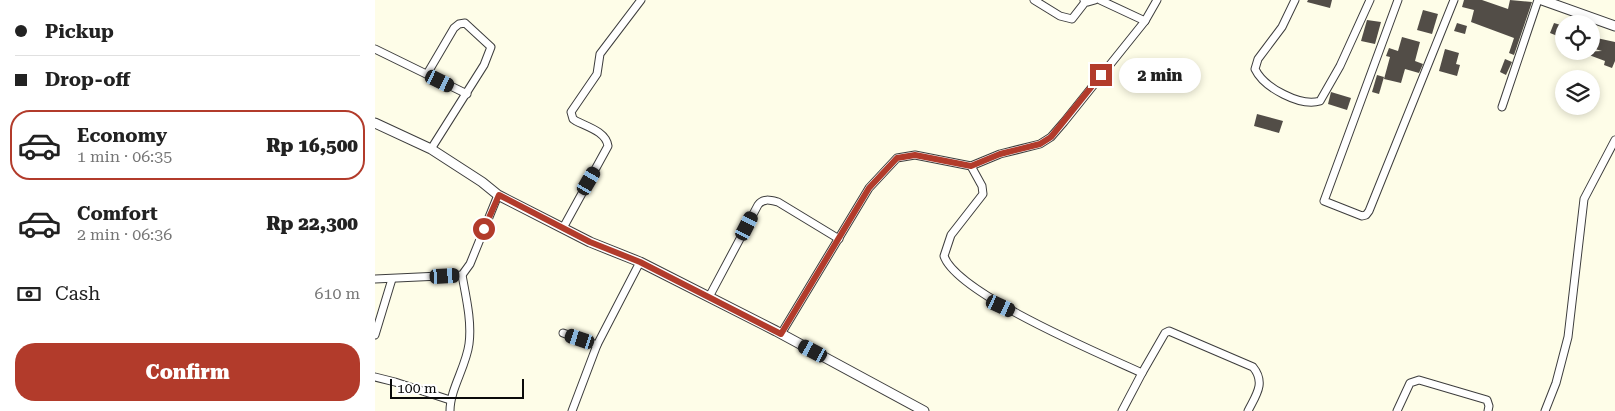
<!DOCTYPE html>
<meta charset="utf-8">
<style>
:root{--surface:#fff;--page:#f6f6f6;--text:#222;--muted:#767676;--line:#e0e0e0;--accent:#b23b2b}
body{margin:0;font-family:"Roboto Serif",serif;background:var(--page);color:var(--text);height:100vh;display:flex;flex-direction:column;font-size:19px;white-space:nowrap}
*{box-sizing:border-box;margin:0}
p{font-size:16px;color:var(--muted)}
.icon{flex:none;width:28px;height:28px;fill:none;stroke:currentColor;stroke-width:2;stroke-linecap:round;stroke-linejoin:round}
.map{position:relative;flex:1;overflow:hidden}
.details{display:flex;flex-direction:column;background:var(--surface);width:375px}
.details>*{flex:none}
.banner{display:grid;align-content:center;height:110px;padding:0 15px;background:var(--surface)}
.buttons{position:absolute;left:1180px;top:15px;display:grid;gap:10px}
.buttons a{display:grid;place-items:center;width:45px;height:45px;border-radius:50%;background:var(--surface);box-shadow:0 2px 8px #0003;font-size:25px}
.scale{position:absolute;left:15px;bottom:12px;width:134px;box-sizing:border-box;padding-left:5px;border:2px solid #0a0a0a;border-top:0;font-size:14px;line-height:18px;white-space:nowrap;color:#0a0a0a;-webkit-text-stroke:4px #fff;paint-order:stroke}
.end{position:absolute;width:22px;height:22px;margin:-11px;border:6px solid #b23b2b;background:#fff;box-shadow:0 0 0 2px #fff}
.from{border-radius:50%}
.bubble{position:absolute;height:35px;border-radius:18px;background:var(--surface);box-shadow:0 2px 8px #0003;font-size:16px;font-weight:800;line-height:35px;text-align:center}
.car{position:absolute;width:15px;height:30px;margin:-15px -8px;border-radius:6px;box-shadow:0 0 4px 1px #0007;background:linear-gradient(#222 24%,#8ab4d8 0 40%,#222 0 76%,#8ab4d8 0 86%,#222 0)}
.banner b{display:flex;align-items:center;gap:18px;height:48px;font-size:19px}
.banner b+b{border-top:1px solid var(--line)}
.banner i{width:12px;height:12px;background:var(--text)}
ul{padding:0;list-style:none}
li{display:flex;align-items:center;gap:15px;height:70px;margin:0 10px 8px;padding:0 5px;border:2px solid transparent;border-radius:20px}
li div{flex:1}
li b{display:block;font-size:19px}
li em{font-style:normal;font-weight:800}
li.active{border-color:var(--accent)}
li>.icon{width:45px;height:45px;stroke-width:1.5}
.pay{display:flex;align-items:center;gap:12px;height:55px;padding:0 15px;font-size:19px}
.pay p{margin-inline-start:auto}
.cta{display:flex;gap:10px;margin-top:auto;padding:10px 15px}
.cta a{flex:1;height:58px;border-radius:20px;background:var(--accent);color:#fff;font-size:20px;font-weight:800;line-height:58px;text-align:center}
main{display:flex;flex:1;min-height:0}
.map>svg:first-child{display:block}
.building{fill:#524d47}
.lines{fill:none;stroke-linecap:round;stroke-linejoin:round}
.minor-casing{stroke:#3d3d3d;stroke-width:9}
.tertiary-casing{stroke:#3d3d3d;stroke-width:11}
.minor{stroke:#fff;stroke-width:7}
.tertiary{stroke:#fff;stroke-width:9}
.route{stroke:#b23b2b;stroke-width:6}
</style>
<main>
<section class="details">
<div class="banner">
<b><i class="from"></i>Pickup</b>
<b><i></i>Drop-off</b>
</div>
<ul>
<li class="active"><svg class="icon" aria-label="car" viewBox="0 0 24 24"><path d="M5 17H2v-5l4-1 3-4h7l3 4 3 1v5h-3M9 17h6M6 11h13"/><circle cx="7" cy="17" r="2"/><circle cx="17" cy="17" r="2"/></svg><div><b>Economy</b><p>1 min · 06:35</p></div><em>Rp 16,500</em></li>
<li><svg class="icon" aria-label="car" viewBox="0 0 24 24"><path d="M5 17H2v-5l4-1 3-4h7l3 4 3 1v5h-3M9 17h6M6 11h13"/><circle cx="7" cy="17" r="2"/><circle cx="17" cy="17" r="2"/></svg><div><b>Comfort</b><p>2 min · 06:36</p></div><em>Rp 22,300</em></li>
</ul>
<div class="pay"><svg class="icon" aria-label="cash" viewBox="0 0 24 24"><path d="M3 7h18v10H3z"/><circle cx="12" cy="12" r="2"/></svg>Cash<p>610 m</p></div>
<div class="cta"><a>Confirm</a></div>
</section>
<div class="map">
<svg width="1240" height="411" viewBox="0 0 1240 411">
<rect width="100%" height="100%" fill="#fefde8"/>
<g class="building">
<polygon points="933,0 957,0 955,8 932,2"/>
<polygon points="1089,0 1107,0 1133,9 1135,0 1157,2 1139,55 1134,53 1139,38 1096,22 1099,10 1087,7"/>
<polygon points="1048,10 1063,14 1057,34 1042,30"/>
<polygon points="992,20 1006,22 1000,44 986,41"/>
<polygon points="1082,23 1092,26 1090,34 1079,31"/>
<polygon points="1179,23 1189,26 1185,37 1175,33"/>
<polygon points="1027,37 1045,42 1040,61 1048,64 1044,73 1030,69 1026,83 1009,79 1015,57 1011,56 1014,48 1023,51"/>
<polygon points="1217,37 1240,42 1240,61 1237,68 1229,65 1230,61 1206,52 1227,51 1216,48"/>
<polygon points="1070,49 1084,53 1081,64 1085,65 1082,76 1064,71"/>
<polygon points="1130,59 1137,62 1131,75 1125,72"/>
<polygon points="1002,75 1009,77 1004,94 997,92"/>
<polygon points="956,92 976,98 972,110 953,104"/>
<polygon points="882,114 908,121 904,133 879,126"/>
</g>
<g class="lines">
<defs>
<g id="minor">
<polyline points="659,0 685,16 697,19 711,1"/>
<polyline points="709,0 713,2 720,0"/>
<polyline points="725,0 770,21"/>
<path d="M920,0L907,27L883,59L880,69C889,88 926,107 945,101L965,66L995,0"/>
<polyline points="1023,0 949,201 987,216 991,215 994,211 1079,0"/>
<polyline points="0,49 92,94"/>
<polyline points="52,74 79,28 84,24 90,23 116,47 109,65 56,149"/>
<polyline points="1127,107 1163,0"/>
<path d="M596,166L607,186L608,194L576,235L569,256C582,294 728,355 767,373L790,333L794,331L878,367C891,383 881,395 873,411"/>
<path d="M188,228L233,146C231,132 213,127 201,121L198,119L196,112L222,74L225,54L266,0"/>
<polyline points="0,279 87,275 95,264 123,195"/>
<path d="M334,297L383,205C388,198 395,200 403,202L464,239"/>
<polyline points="188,333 222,345"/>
<polyline points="406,334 494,188 522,158 540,155 596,166 625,154 665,144 676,137 689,122 770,21 782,0"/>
<polyline points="0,335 17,279"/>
<polyline points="0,377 20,382 75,400"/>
<path d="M75,411C75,389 91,367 94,344C97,322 91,297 87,275"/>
<polyline points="197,411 222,345 265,262"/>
<polyline points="747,411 767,373"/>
<polyline points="1022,411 1035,383 1044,380 1112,400 1114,406 1113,411"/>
<polyline points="1170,411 1181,383 1193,337 1209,199 1240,140"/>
</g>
<g id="tertiary">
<polyline points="1167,0 1240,26"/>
<polyline points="0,123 56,149 107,182 123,195 215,242 265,262 401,331 549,411"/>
</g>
</defs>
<use href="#minor" class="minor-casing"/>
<use href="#tertiary" class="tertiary-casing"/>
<use href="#minor" class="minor"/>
<use href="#tertiary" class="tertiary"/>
</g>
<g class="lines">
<polyline class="route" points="109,229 124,195 215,242 265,262 406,334 494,188 522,158 540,155 596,166 625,154 665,144 676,137 726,75"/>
</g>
</svg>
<div class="buttons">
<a><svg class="icon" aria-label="locate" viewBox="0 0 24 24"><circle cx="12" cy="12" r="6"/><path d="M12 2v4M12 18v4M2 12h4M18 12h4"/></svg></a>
<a><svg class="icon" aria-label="layers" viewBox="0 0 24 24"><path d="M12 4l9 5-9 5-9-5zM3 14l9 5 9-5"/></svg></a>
</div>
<div class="scale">100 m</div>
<i class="end from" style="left:109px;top:229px"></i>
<i class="end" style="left:726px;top:75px"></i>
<div class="bubble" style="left:744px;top:58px;width:82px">2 min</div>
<i class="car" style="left:65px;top:81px;rotate:116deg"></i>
<i class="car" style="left:214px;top:181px;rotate:30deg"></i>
<i class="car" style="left:372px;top:226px;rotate:27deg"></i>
<i class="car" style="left:70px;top:276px;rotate:87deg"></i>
<i class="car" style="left:626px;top:306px;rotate:115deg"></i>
<i class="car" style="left:205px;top:339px;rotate:288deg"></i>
<i class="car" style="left:438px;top:351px;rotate:298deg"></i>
</div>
</main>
